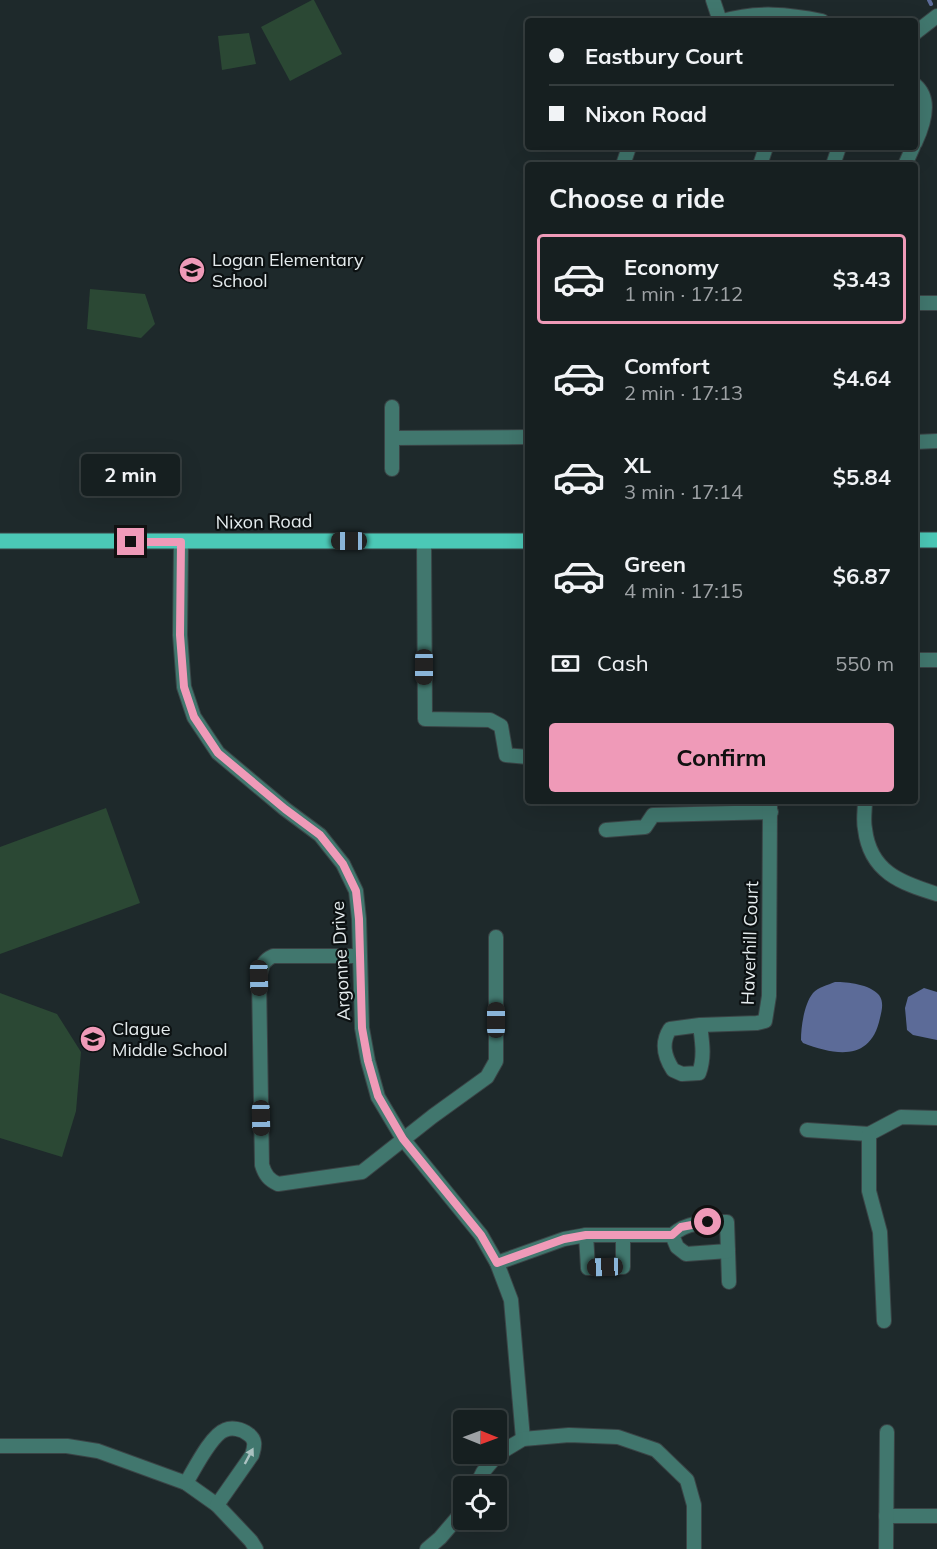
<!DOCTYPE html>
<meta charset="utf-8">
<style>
:root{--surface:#161f20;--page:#1f2729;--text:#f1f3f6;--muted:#9ea2a5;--line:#353d3e;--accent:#ef9ab8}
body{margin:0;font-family:Mulish,sans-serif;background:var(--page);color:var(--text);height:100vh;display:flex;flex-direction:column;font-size:22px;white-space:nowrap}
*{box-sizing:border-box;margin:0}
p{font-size:20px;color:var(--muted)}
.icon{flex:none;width:33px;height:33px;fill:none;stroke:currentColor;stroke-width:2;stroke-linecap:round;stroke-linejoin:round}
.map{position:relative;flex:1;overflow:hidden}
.sheet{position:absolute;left:525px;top:162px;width:393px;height:642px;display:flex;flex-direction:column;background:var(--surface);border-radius:6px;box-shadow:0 6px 24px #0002,0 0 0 2px var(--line)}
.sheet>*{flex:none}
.banner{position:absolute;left:525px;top:18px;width:393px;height:132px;border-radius:6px;box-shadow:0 6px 24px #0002,0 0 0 2px var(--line);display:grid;align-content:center;height:132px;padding:0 24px;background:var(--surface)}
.needle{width:39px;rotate:91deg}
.buttons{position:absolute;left:453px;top:1410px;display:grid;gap:12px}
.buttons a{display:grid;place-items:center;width:54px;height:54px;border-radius:6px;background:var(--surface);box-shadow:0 6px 24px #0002,0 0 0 2px var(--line);font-size:30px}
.end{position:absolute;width:27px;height:27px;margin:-14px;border:8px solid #ef9ab8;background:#111;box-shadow:0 0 0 3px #111}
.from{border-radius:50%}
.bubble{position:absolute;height:42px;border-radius:6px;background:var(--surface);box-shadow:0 6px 24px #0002,0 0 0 2px var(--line);font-size:20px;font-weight:700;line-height:42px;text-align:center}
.car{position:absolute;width:18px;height:36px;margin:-18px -9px;border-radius:8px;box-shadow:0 0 4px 2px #0007;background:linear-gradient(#222 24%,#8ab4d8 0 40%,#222 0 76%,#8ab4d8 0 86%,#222 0)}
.banner b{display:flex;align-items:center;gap:21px;height:57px;font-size:22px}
.banner b+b{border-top:2px solid var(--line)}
.banner i{width:15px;height:15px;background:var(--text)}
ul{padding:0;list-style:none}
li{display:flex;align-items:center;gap:18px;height:90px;margin:0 12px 9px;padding:0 12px;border:3px solid transparent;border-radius:6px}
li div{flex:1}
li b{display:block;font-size:22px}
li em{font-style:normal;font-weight:700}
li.on{border-color:var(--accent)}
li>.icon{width:54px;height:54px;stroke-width:1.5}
h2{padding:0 24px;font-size:27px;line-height:72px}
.pay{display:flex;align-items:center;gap:15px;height:66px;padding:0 24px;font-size:22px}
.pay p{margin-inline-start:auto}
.action{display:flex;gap:12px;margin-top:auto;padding:12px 24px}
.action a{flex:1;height:69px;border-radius:6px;background:var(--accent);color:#111;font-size:24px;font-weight:700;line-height:69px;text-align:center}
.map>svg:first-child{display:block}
.green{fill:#2b4834}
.water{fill:#5c6b98}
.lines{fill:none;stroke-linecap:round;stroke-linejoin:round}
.stream{stroke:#5c6b98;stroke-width:4}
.minor-casing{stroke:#3a4446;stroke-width:16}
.major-casing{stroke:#3a4446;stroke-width:17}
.minor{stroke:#41776e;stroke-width:14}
.major{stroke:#4bc8b6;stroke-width:15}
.oneway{fill:#abc2c1}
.route{stroke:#ef9ab8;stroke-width:8}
.labels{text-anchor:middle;stroke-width:4.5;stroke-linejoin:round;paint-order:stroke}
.poi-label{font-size:18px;fill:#e4ebed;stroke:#0c1112;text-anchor:start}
.street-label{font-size:18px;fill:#e4ebed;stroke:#0c1112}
</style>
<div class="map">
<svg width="937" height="1549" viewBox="0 0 937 1549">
<rect width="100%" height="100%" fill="#1e292b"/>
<g class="green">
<polygon points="312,0 314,0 342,54 290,81 261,27"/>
<polygon points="249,33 256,64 222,70 218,36"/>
<polygon points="90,289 145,294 155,324 141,338 87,329"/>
<polygon points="106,808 140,903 0,954 0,847"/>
<polygon points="0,993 57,1014 81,1052 76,1111 62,1157 0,1138"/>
</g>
<g class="water">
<path d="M835,982C848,982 869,984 879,995C884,1002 882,1010 880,1018C871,1061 837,1056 803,1043L801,1040C801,1027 804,1004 813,993C818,987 828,985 835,982Z"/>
<polygon points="924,988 937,992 937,1040 913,1035 907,1030 905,1008 908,997"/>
</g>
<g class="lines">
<polyline class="stream" points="929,0 931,4"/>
<defs>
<g id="minor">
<polyline points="713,0 720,21"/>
<path d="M723,21C756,11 789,14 822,21"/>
<polyline points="915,33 937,16"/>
<path d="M915,85C932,99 923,126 915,143"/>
<polyline points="623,165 629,147"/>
<polyline points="760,165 766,147"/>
<polyline points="833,165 839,147"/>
<polyline points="905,165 913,147"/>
<polyline points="915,303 937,303"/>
<polyline points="392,438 528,437"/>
<polyline points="915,442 937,441"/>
<polyline points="392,469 392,407"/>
<polyline points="424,541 425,719 490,720 501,726 506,755 528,757"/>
<polyline points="181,542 180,635 184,687 194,717 218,753 285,809 320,835 343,864 356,891 359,919 362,1028 368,1061 378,1097 403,1139 481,1235 497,1263 511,1300 523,1439"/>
<polyline points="915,660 937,660"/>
<path d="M865,801C865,810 863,820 865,829C870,872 901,883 937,894"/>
<polyline points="606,830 645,827 653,815 771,812"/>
<path d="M359,956H273C262,961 262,967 259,978L262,1165C265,1175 269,1180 278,1184L362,1172L433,1116L487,1077L496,1061V937"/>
<path d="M700,1025C702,1041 705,1057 699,1073L682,1074L673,1070C664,1056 661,1043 670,1029L700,1025L757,1023L765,1021L769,996L770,801"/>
<polyline points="807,1130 869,1134 901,1117 937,1118"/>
<polyline points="869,1134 869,1191 880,1232 884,1321"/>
<polyline points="586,1235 588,1268 623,1267 623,1235"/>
<polyline points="728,1251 729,1282"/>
<path d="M497,1263L564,1239L586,1235H672L677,1247L686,1254L728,1251L727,1222C707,1222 688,1221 672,1235"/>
<polyline points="0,1446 67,1446 98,1451 186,1483 217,1505 251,1541 256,1549"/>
<path d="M186,1483C194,1470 211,1435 225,1430C232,1427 242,1429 248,1434C256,1439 255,1446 252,1455L217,1505"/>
<polyline points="476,1486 483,1472 498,1454 523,1439 569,1435 618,1437 656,1450 687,1480 694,1505 694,1549"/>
<polyline points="886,1516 937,1516"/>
<polyline points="427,1549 440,1538 464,1510"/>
<polyline points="886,1549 887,1432"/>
</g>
<g id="major">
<polyline points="915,540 937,540"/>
<polyline points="0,541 528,541"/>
</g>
</defs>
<use href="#minor" class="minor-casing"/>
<use href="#major" class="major-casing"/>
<use href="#minor" class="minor"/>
<use href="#major" class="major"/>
</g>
<defs><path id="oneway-solid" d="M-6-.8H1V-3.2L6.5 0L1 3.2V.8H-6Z" transform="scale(1.5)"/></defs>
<use class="oneway" href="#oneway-solid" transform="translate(249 1456) rotate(-62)"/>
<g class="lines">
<polyline class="route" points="131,542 181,542 180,635 184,687 194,717 218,753 285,809 320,835 343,864 356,891 359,919 362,1028 368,1061 378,1096 403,1139 481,1235 497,1263 564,1239 586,1235 672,1235 681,1227 708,1222"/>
</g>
<defs>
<symbol id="school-disc" viewBox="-11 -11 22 22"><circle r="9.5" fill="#ef9ab8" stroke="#0c1112"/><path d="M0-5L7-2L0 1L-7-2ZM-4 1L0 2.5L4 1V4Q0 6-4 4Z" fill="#111"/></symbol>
</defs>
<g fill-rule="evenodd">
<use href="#school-disc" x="177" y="255" width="30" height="30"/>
<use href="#school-disc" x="78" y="1024" width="30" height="30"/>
</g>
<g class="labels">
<g class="poi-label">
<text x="212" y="266">Logan Elementary<tspan x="212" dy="21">School</tspan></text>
<text x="112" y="1035">Clague<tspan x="112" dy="21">Middle School</tspan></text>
</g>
<g class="street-label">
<text transform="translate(264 522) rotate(-1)" y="6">Nixon Road</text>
<text transform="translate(750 943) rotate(-88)" y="6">Haverhill Court</text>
<text transform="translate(341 961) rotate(-93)" y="6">Argonne Drive</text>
</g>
</g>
</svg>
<div class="buttons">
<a><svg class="needle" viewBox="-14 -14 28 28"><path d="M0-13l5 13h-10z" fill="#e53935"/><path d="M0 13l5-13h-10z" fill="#9ea2a5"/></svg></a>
<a><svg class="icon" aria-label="locate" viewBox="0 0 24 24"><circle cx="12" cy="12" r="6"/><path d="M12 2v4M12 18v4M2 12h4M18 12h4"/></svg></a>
</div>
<i class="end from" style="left:708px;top:1222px"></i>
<i class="end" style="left:131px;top:542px"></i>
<div class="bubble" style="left:81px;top:454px;width:99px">2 min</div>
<i class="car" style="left:349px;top:541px;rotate:270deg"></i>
<i class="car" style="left:424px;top:667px;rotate:180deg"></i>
<i class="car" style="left:259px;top:978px;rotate:179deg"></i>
<i class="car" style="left:496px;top:1020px;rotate:0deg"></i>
<i class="car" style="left:261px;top:1118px;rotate:179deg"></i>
<i class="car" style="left:605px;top:1267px;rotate:268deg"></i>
<div class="banner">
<b><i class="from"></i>Eastbury Court</b>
<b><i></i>Nixon Road</b>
</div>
<section class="sheet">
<h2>Choose a ride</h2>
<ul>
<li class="on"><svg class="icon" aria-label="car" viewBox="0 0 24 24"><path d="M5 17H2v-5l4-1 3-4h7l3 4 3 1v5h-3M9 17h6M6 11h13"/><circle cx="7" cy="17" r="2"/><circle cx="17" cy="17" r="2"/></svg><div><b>Economy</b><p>1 min · 17:12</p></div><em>$3.43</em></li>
<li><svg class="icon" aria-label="car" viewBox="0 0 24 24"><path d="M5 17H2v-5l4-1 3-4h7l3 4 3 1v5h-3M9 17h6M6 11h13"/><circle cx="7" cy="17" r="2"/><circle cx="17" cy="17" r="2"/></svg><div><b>Comfort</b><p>2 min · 17:13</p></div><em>$4.64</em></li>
<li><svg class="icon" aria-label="car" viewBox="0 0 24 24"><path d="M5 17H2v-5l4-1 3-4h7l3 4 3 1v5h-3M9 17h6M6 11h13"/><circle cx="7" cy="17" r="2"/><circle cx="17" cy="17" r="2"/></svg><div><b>XL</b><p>3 min · 17:14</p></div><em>$5.84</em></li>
<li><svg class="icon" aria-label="car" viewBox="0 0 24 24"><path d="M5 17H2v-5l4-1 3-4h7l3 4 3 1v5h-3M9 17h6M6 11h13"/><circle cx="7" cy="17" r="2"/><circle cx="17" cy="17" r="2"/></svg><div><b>Green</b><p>4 min · 17:15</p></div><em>$6.87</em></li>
</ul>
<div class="pay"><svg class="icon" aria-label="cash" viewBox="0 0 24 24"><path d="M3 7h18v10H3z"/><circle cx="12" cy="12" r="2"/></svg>Cash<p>550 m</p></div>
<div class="action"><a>Confirm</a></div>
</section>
</div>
